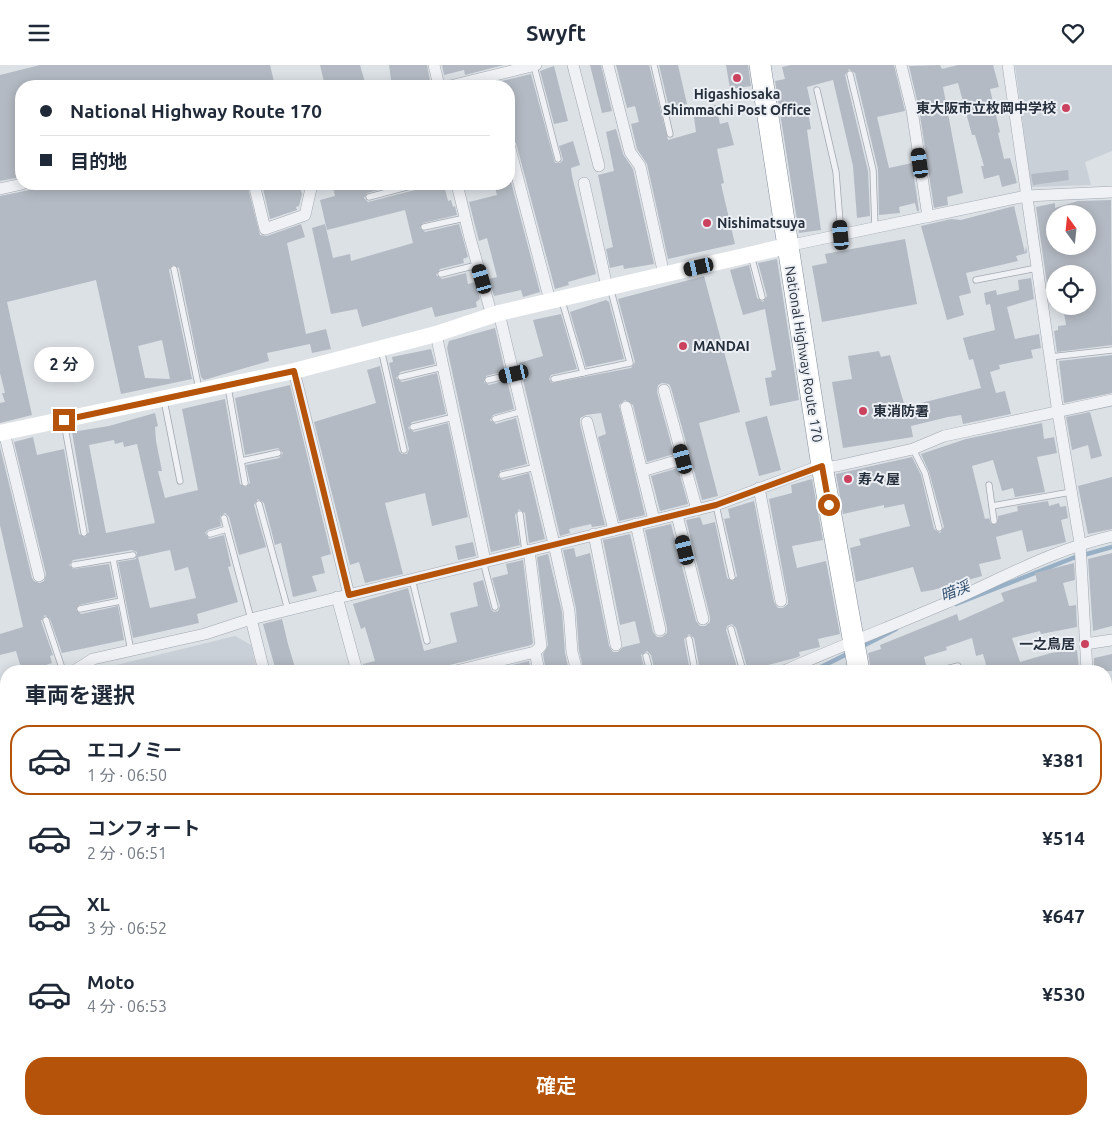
<!DOCTYPE html>
<html lang="ja">
<meta charset="utf-8">
<style>
:root{--surface:#fff;--page:#f2f2f3;--text:#1f2937;--muted:#747a83;--line:#e0e1e3;--accent:#b45309}
body{margin:0;font-family:Ubuntu,"Noto Sans JP",sans-serif;background:var(--page);color:var(--text);height:100vh;display:flex;flex-direction:column;font-size:19px;white-space:nowrap}
*{box-sizing:border-box;margin:0}
p{font-size:16px;color:var(--muted)}
.icon{flex:none;width:28px;height:28px;fill:none;stroke:currentColor;stroke-width:2;stroke-linecap:round;stroke-linejoin:round}
.map{position:relative;flex:1;overflow:hidden}
.side{position:absolute;left:0px;top:600px;width:1112px;height:460px;display:flex;flex-direction:column;background:var(--surface);border-radius:20px 20px 0 0;box-shadow:0 2px 12px #0003}
.side>*{flex:none}
.hud{position:absolute;left:15px;top:15px;width:500px;height:110px;border-radius:20px;box-shadow:0 2px 12px #0003;display:grid;align-content:center;height:110px;padding:0 25px;background:var(--surface)}
.needle{width:32px;rotate:345deg}
.buttons{position:absolute;left:1046px;top:140px;display:grid;gap:10px}
.buttons a{display:grid;place-items:center;width:50px;height:50px;border-radius:50%;background:var(--surface);box-shadow:0 2px 12px #0003;font-size:25px}
.end{position:absolute;width:22px;height:22px;margin:-11px;border:6px solid #b45309;background:#fff;box-shadow:0 0 0 2px #fff}
.from{border-radius:50%}
.bubble{position:absolute;height:35px;border-radius:18px;background:var(--surface);box-shadow:0 2px 12px #0003;font-size:16px;font-weight:600;line-height:35px;text-align:center}
.car{position:absolute;width:15px;height:30px;margin:-15px -8px;border-radius:6px;box-shadow:0 0 4px 1px #0007;background:linear-gradient(#222 24%,#8ab4d8 0 40%,#222 0 76%,#8ab4d8 0 86%,#222 0)}
.hud b{display:flex;align-items:center;gap:18px;height:48px;font-size:19px}
.hud b+b{border-top:1px solid var(--line)}
.hud i{width:12px;height:12px;background:var(--text)}
ul{padding:0;list-style:none}
li{display:flex;align-items:center;gap:15px;height:70px;margin:0 10px 8px;padding:0 15px;border:2px solid transparent;border-radius:20px}
li div{flex:1}
li b{display:block;font-size:19px}
li em{font-style:normal;font-weight:600}
li.active{border-color:var(--accent)}
li>.icon{width:45px;height:45px;stroke-width:1.5}
h2{padding:0 25px;font-size:22px;line-height:60px}
.action{display:flex;gap:10px;margin-top:auto;padding:10px 25px}
.action a{flex:1;height:58px;border-radius:20px;background:var(--accent);color:#fff;font-size:20px;font-weight:600;line-height:58px;text-align:center}
header{display:flex;justify-content:space-between;align-items:center;height:65px;padding:0 25px;background:var(--surface);font-size:22px;font-weight:600}
.map>svg:first-child{display:block}
.built{fill:#cad0d8}
.green{fill:#c3d0be}
.water{fill:#98b0c6}
.lines{fill:none;stroke-linecap:round;stroke-linejoin:round}
.stream{stroke:#98b0c6;stroke-width:4.5}
.building{fill:#b4bac3;fill-rule:evenodd}
.lane-casing{stroke:#a2a8b0;stroke-width:7}
.street-casing{stroke:#a2a8b0;stroke-width:12}
.highway-casing{stroke:#848f9c;stroke-width:22}
.lane{stroke:#eff1f5;stroke-width:5.5}
.street{stroke:#eff1f5;stroke-width:11}
.secondary{stroke:#fff;stroke-width:16}
.highway{stroke:#fff;stroke-width:21}
.route{stroke:#b45309;stroke-width:6}
.poi-dot{fill:#ca425d;stroke:#eceff4;stroke-width:2}
.labels{text-anchor:middle;stroke-width:4;stroke-linejoin:round;paint-order:stroke}
.poi-label{font-size:14px;font-weight:bold;fill:#262f3c;stroke:#eceff4;text-anchor:start}
.street-label{font-size:14px;fill:#262f3c;stroke:#eceff4}
.water-label{font-size:15px;font-style:italic;fill:#32506f;stroke:#eceff4}
</style>
<header><svg class="icon" aria-label="menu" viewBox="0 0 24 24"><path d="M4 6h16M4 12h16M4 18h16"/></svg>Swyft<svg class="icon" aria-label="heart" viewBox="0 0 24 24"><path d="M12 20l-8-8c-3-5 5-10 8-4 3-6 11-1 8 4z"/></svg></header>
<div class="map">
<svg width="1112" height="1060" viewBox="0 0 1112 1060">
<rect width="100%" height="100%" fill="#dce1e6"/>
<g class="built">
<polygon points="1015,0 1112,0 1112,86 1085,97 1091,120 1031,122"/>
<polygon points="235,571 251,580 257,606 92,606"/>
<polygon points="6,640 6,1054 145,1054 117,1060 0,1060 0,642"/>
</g>
<polygon class="green" points="6,996 6,1054 66,1054 68,1060 0,1060 0,997"/>
<polygon class="water" points="6,929 6,983 0,984 0,930"/>
<g class="lines">
<g class="stream">
<polyline points="956,539 1073,493 1112,482"/>
<polyline points="861,582 896,564"/>
<polyline points="813,606 849,588"/>
<polyline points="136,1060 165,1054"/>
</g>
</g>
<g class="building">
<polygon points="40,0 270,0 275,21 21,21 21,112 0,116 0,10"/>
<polygon points="320,0 360,0 366,21 325,21"/>
<polygon points="389,0 427,0 430,16 411,21 392,21"/>
<polygon points="442,0 504,0 465,10 464,5 444,10"/>
<polygon points="590,0 601,0 612,46 602,48"/>
<polygon points="616,0 649,0 668,75 696,67 693,45 716,40 720,59 728,57 734,80 717,84 724,118 721,119 735,179 668,194 647,99 637,84 631,59 639,57 635,41 627,43"/>
<polygon points="659,0 678,0 687,39 669,43"/>
<polygon points="726,0 748,0 751,21 730,24"/>
<polygon points="791,0 894,0 905,46 877,52 889,103 912,98 919,146 917,146 915,138 899,142 900,148 879,150 878,104 855,8 849,4 845,10 868,106 870,151 857,153 853,101 833,15 807,22 811,40 807,41 811,64 807,65 821,165 799,168 775,16 785,14 782,2"/>
<polygon points="940,0 942,4 958,0 993,0 999,22 990,24 1000,67 998,68 1004,94 1010,93 1017,118 1002,122 999,110 984,114 981,101 984,101 975,70 972,70 958,18 943,22 963,128 947,132 948,140 934,143 919,44 909,1"/>
<polygon points="554,1 568,56 554,59 540,6"/>
<polygon points="531,9 555,98 560,98 563,95 559,81 573,76 580,100 571,103 572,111 596,209 568,217 569,220 555,224 516,78 509,73 509,21 481,21"/>
<polygon points="616,64 623,89 633,104 654,199 624,204 623,200 610,203 606,184 613,182 598,110 614,106 606,67"/>
<polygon points="1068,105 1069,115 1033,120 1031,109"/>
<polygon points="509,109 540,227 523,232 521,225 494,231 489,214 497,212 494,200 487,173 479,176 469,137 497,130 494,119 509,119"/>
<path d="M59,119H247L260,170L267,171L301,159L305,172L287,178L306,269L326,264L331,284L312,288L310,279L267,288L269,296L204,315L201,312L179,203L173,200L169,205L192,314L121,329L96,215L7,237L32,350L0,358V338L5,337L2,328H5L0,308V131ZM162,275L170,314L145,313L138,281Z"/>
<polygon points="262,119 299,119 302,129 299,141 296,142 297,145 270,154"/>
<polygon points="332,119 401,119 367,128 364,133 368,137 419,124 423,119 431,119 431,124 444,120 448,136 451,135 453,142 455,141 457,150 423,158 420,163 425,167 459,159 468,192 463,194 464,198 440,204 436,210 442,214 466,208 468,219 475,217 480,234 476,237 477,242 435,252 432,242 362,262 357,244 331,249 312,163 325,159 333,193 350,189 351,196 413,178 405,145 327,165 320,135 335,131"/>
<path d="M1111,135L1112,280L1057,287L1054,266L1058,265V261L1066,260L1063,241H1088V209H1055V239L1050,240L1036,142L1055,138V143L1078,136ZM1055,149H1088V181H1055Z"/>
<polygon points="1014,141 1025,188 1026,181 1027,188 1016,191 1018,196 966,208 971,228 959,231 964,250 947,255 921,161 951,154 961,155"/>
<polygon points="905,174 917,239 822,257 812,201 827,198 825,189"/>
<polygon points="777,194 799,335 770,341 765,313 772,312 771,306 776,305 765,244 743,250 730,205 749,200 757,233 763,237 767,231 758,198"/>
<polygon points="704,211 740,347 699,358 718,431 702,435 671,323 669,319 662,318 658,320 657,327 674,389 647,397 633,340 625,335 619,340 645,450 619,456 598,372 606,369 601,348 586,350 580,353 580,359 605,460 592,462 591,459 569,464 570,468 560,471 519,298 543,291 533,255 561,249 577,304 551,310 549,314 552,318 631,303 635,297 618,234"/>
<polygon points="1031,213 1034,234 1007,242 1015,274 1039,269 1041,283 1031,285 1033,293 999,300 1000,304 990,307 996,328 1005,326 1011,349 963,359 961,350 948,352 911,361 913,372 843,383 832,317 852,314 848,291 879,286 881,292 890,290 905,342 981,323 973,294 969,295 963,273 995,265 990,239 986,240 984,228 996,225 997,230 1019,225 1018,215"/>
<polygon points="606,235 609,237 624,294 586,302 570,247"/>
<polygon points="495,263 505,306 486,311 484,317 489,320 507,315 514,344 493,350 490,355 496,359 516,353 527,399 500,406 498,412 503,415 529,408 545,474 529,478 525,448 519,444 515,450 520,480 491,487 447,283 449,276"/>
<polygon points="431,284 435,299 400,307 396,313 402,317 437,308 446,349 412,357 408,363 414,367 448,358 468,452 432,461 425,428 385,438 403,509 365,518 359,497 350,500 314,357 376,338 367,305 380,301 399,386 402,389 407,389 409,384 389,298 393,297 392,292"/>
<polygon points="1112,290 1112,328 1064,338 1059,296"/>
<path d="M290,320L331,489L321,492L325,508L312,511L317,526L293,532L281,478L275,480L264,438L258,434L254,440L266,482L239,490L229,452L225,448L220,451L221,461L208,465L205,468L209,474L224,470L231,501L228,502L238,537L197,549L199,558L133,573L118,497L136,494L137,487L132,485L73,495L69,500L73,504L109,499L116,532L79,540L76,545L81,549L118,541L124,575L62,588L50,554L45,550L41,556L53,590L50,591L52,598L33,604L34,606H22L16,586L0,590V569L23,562L0,460V382L32,513L34,516L40,518L44,516L46,509L14,377L33,372L37,390L64,384L79,469L85,472L89,467L72,367L109,361L155,348L158,361L155,362L156,376L162,406H158L165,433L198,425L182,344L225,334L240,419L246,422L250,418L246,400L279,393L283,388L278,383L245,390L235,333ZM114,375L115,379L123,377L124,382L137,379L155,458L106,468L89,380ZM170,485L175,506L188,502L196,533L150,543L138,492Z"/>
<polygon points="1090,347 1102,391 1091,394 1088,380 1072,385 1066,352"/>
<polygon points="767,351 781,405 759,411 745,357"/>
<polygon points="1042,358 1044,374 1054,372 1057,388 1037,392 1045,427 1015,432 1013,423 1002,426 993,395 972,401 985,454 989,453 991,459 997,459 998,451 1018,446 1017,441 1048,436 1049,441 1059,438 1060,442 1066,441 1068,453 1061,455 1066,477 1027,487 1022,465 996,472 1001,494 979,499 982,511 933,525 921,527 913,502 856,517 850,483 861,480 859,474 910,461 904,439 884,443 884,440 843,449 836,409 912,392 921,410 934,464 940,468 944,462 929,407 921,389 966,374"/>
<polygon points="678,403 688,439 660,446 651,411"/>
<polygon points="1112,412 1112,464 1088,469 1078,421"/>
<polygon points="812,414 823,475 792,481 797,503 826,496 840,569 818,574 820,582 799,587 800,591 795,593 764,601 766,606 748,606 736,563 732,559 727,561 726,565 738,606 700,606 694,573 689,569 684,574 690,606 655,606 651,590 647,586 641,590 645,606 584,606 579,586 576,544 563,485 574,483 576,492 590,488 609,581 613,587 618,587 623,582 640,578 635,556 620,560 603,475 630,469 653,567 657,572 662,572 667,568 667,563 645,465 671,459 696,556 700,561 705,561 710,557 710,552 686,455 700,452 703,460 715,457 727,513 733,516 737,511 724,454 730,453 728,444 754,436 774,537 778,543 783,543 788,539 788,535 769,434 792,428 791,420"/>
<polygon points="473,477 476,491 458,495 455,481"/>
<polygon points="1112,488 1112,561 1093,566 1088,494"/>
<polygon points="548,489 562,547 565,588 569,606 546,606 543,589 548,580 537,492"/>
<polygon points="523,495 533,578 531,580 425,606 364,606 363,599 375,596 365,562 361,564 353,539 408,523 424,586 457,577 450,548 478,541 473,518 483,515 491,544 494,547 498,546 500,541 492,513 508,509 506,499"/>
<polygon points="1074,498 1075,515 1063,518 1069,541 1076,540 1077,562 1041,569 1040,566 1012,573 1020,597 1051,588 1077,585 1079,603 1059,606 988,606 983,589 976,591 972,573 946,582 947,585 924,592 926,600 894,606 888,606 886,601 871,605 868,588 881,584 880,580 957,549 959,556 1004,536 1001,528 1037,516 1035,508"/>
<polygon points="282,554 288,579 296,606 276,606 263,559"/>
<polygon points="1112,589 1112,606 1094,606 1094,593"/>
<polygon points="529,596 531,606 492,606 492,605"/>
</g>
<g class="lines">
<defs>
<g id="lane">
<polyline points="654,0 670,69"/>
<polyline points="534,1 558,94"/>
<polyline points="850,9 873,105 875,163"/>
<polyline points="817,25 836,107 841,170"/>
<polyline points="369,132 418,119"/>
<polyline points="424,162 465,153"/>
<polyline points="751,190 762,232"/>
<polyline points="174,204 199,324"/>
<polyline points="441,209 477,200"/>
<polyline points="976,215 1037,203"/>
<polyline points="562,236 583,308"/>
<polyline points="381,284 404,385"/>
<polyline points="1050,292 1112,285"/>
<polyline points="401,312 443,302"/>
<polyline points="554,314 630,298 610,222"/>
<polyline points="488,315 514,309"/>
<polyline points="228,322 245,418"/>
<polyline points="164,335 180,416"/>
<polyline points="495,354 523,346"/>
<polyline points="64,357 84,468"/>
<polyline points="413,362 454,352"/>
<polyline points="913,384 925,408 939,463"/>
<polyline points="241,396 278,388"/>
<polyline points="502,410 536,402"/>
<polyline points="989,420 994,456"/>
<polyline points="259,439 288,545"/>
<polyline points="716,440 732,512"/>
<polyline points="992,441 1071,427"/>
<polyline points="520,449 525,486"/>
<polyline points="224,453 251,554"/>
<polyline points="210,469 227,464"/>
<polyline points="113,494 131,586"/>
<polyline points="483,496 495,542"/>
<polyline points="74,500 133,490"/>
<polyline points="412,514 427,576"/>
<polyline points="80,544 121,536"/>
<polyline points="46,555 63,606"/>
<polyline points="731,564 743,606"/>
<polyline points="689,574 695,606"/>
<polyline points="646,591 650,606"/>
<polyline points="938,606 958,601 960,606"/>
</g>
<g id="street">
<polyline points="434,0 439,21"/>
<polyline points="573,0 599,101"/>
<polyline points="608,0 630,87 640,101 664,210"/>
<polyline points="901,0 912,45 928,152"/>
<polyline points="1008,0 1058,348 1080,478 1087,606"/>
<polyline points="450,21 536,0"/>
<polyline points="509,80 550,236"/>
<polyline points="584,118 607,222"/>
<polyline points="254,119 265,164 305,150 312,119"/>
<polyline points="457,119 470,173 492,251"/>
<polyline points="0,124 22,119"/>
<polyline points="787,181 1026,131 1112,127"/>
<polyline points="499,248 554,479 569,546 572,587 577,606"/>
<polyline points="436,269 485,496"/>
<polyline points="294,306 349,530"/>
<polyline points="664,325 697,445"/>
<polyline points="626,342 654,455"/>
<polyline points="587,357 614,465"/>
<polyline points="4,367 39,511"/>
<polyline points="642,406 683,394"/>
<polyline points="759,423 781,536"/>
<polyline points="677,450 703,554"/>
<polyline points="636,459 660,565"/>
<polyline points="594,469 616,580"/>
<polyline points="337,532 357,606"/>
<polyline points="251,554 264,606"/>
<polyline points="1085,579 1112,575"/>
<polyline points="535,587 539,606"/>
<polyline points="74,606 93,594 205,569 251,554 716,440 814,403 837,401 913,384 944,371 1112,335"/>
<polyline points="456,606 535,587 541,581 529,485"/>
<path d="M784,606C838,582 892,561 946,538C1001,514 1054,484 1112,471"/>
<polyline points="0,634 6,632"/>
<polyline points="1106,703 1112,702"/>
<polyline points="1106,715 1112,736"/>
<polyline points="1106,828 1112,827"/>
<polyline points="444,1054 446,1060"/>
<polyline points="560,1054 561,1060"/>
</g>
<g id="highway">
<polyline points="760,0 822,401 859,606"/>
<polyline points="959,1054 960,1060"/>
</g>
</defs>
<use href="#lane" class="lane-casing"/>
<use href="#street" class="street-casing"/>
<use href="#highway" class="highway-casing"/>
<use href="#lane" class="lane"/>
<use href="#street" class="street"/>
<g class="secondary">
<polyline points="0,368 294,306 436,269 499,248 787,181"/>
<polyline points="224,1060 252,1054"/>
</g>
<use href="#highway" class="highway"/>
</g>
<g class="lines">
<polyline class="route" points="64,355 294,306 349,530 716,440 822,401 829,440"/>
</g>
<g class="poi-dot">
<circle cx="737" cy="13" r="5"/>
<circle cx="1066" cy="43" r="5"/>
<circle cx="707" cy="158" r="5"/>
<circle cx="683" cy="281" r="5"/>
<circle cx="863" cy="346" r="5"/>
<circle cx="848" cy="414" r="5"/>
<circle cx="1085" cy="579" r="5"/>
</g>
<g class="labels">
<g class="poi-label">
<text x="737" y="34" text-anchor="middle">Higashiosaka<tspan x="737" dy="16">Shimmachi Post Office</tspan></text>
<text x="1056" y="48" text-anchor="end">東大阪市立枚岡中学校</text>
<text x="717" y="163">Nishimatsuya</text>
<text x="693" y="286">MANDAI</text>
<text x="873" y="351">東消防署</text>
<text x="858" y="419">寿々屋</text>
<text x="1075" y="584" text-anchor="end">一之鳥居</text>
</g>
<g class="street-label">
<text transform="translate(804 289) rotate(81)" y="5">National Highway Route 170</text>
</g>
<g class="water-label">
<text transform="translate(955 526) rotate(-22)" y="5">暗渓</text>
</g>
</g>
</svg>
<div class="buttons">
<a><svg class="needle" viewBox="-14 -14 28 28"><path d="M0-13l5 13h-10z" fill="#e53935"/><path d="M0 13l5-13h-10z" fill="#747a83"/></svg></a>
<a><svg class="icon" aria-label="locate" viewBox="0 0 24 24"><circle cx="12" cy="12" r="6"/><path d="M12 2v4M12 18v4M2 12h4M18 12h4"/></svg></a>
</div>
<i class="end from" style="left:829px;top:440px"></i>
<i class="end" style="left:64px;top:355px"></i>
<div class="bubble" style="left:34px;top:282px;width:60px">2 分</div>
<i class="car" style="left:920px;top:98px;rotate:352deg"></i>
<i class="car" style="left:841px;top:170px;rotate:355deg"></i>
<i class="car" style="left:699px;top:202px;rotate:257deg"></i>
<i class="car" style="left:482px;top:214px;rotate:344deg"></i>
<i class="car" style="left:514px;top:309px;rotate:257deg"></i>
<i class="car" style="left:683px;top:394px;rotate:345deg"></i>
<i class="car" style="left:685px;top:485px;rotate:346deg"></i>
<div class="hud">
<b><i class="from"></i>National Highway Route 170</b>
<b><i></i>目的地</b>
</div>
<section class="side">
<h2>車両を選択</h2>
<ul>
<li class="active"><svg class="icon" aria-label="car" viewBox="0 0 24 24"><path d="M5 17H2v-5l4-1 3-4h7l3 4 3 1v5h-3M9 17h6M6 11h13"/><circle cx="7" cy="17" r="2"/><circle cx="17" cy="17" r="2"/></svg><div><b>エコノミー</b><p>1 分 · 06:50</p></div><em>¥381</em></li>
<li><svg class="icon" aria-label="car" viewBox="0 0 24 24"><path d="M5 17H2v-5l4-1 3-4h7l3 4 3 1v5h-3M9 17h6M6 11h13"/><circle cx="7" cy="17" r="2"/><circle cx="17" cy="17" r="2"/></svg><div><b>コンフォート</b><p>2 分 · 06:51</p></div><em>¥514</em></li>
<li><svg class="icon" aria-label="car" viewBox="0 0 24 24"><path d="M5 17H2v-5l4-1 3-4h7l3 4 3 1v5h-3M9 17h6M6 11h13"/><circle cx="7" cy="17" r="2"/><circle cx="17" cy="17" r="2"/></svg><div><b>XL</b><p>3 分 · 06:52</p></div><em>¥647</em></li>
<li><svg class="icon" aria-label="car" viewBox="0 0 24 24"><path d="M5 17H2v-5l4-1 3-4h7l3 4 3 1v5h-3M9 17h6M6 11h13"/><circle cx="7" cy="17" r="2"/><circle cx="17" cy="17" r="2"/></svg><div><b>Moto</b><p>4 分 · 06:53</p></div><em>¥530</em></li>
</ul>
<div class="action"><a>確定</a></div>
</section>
</div>
